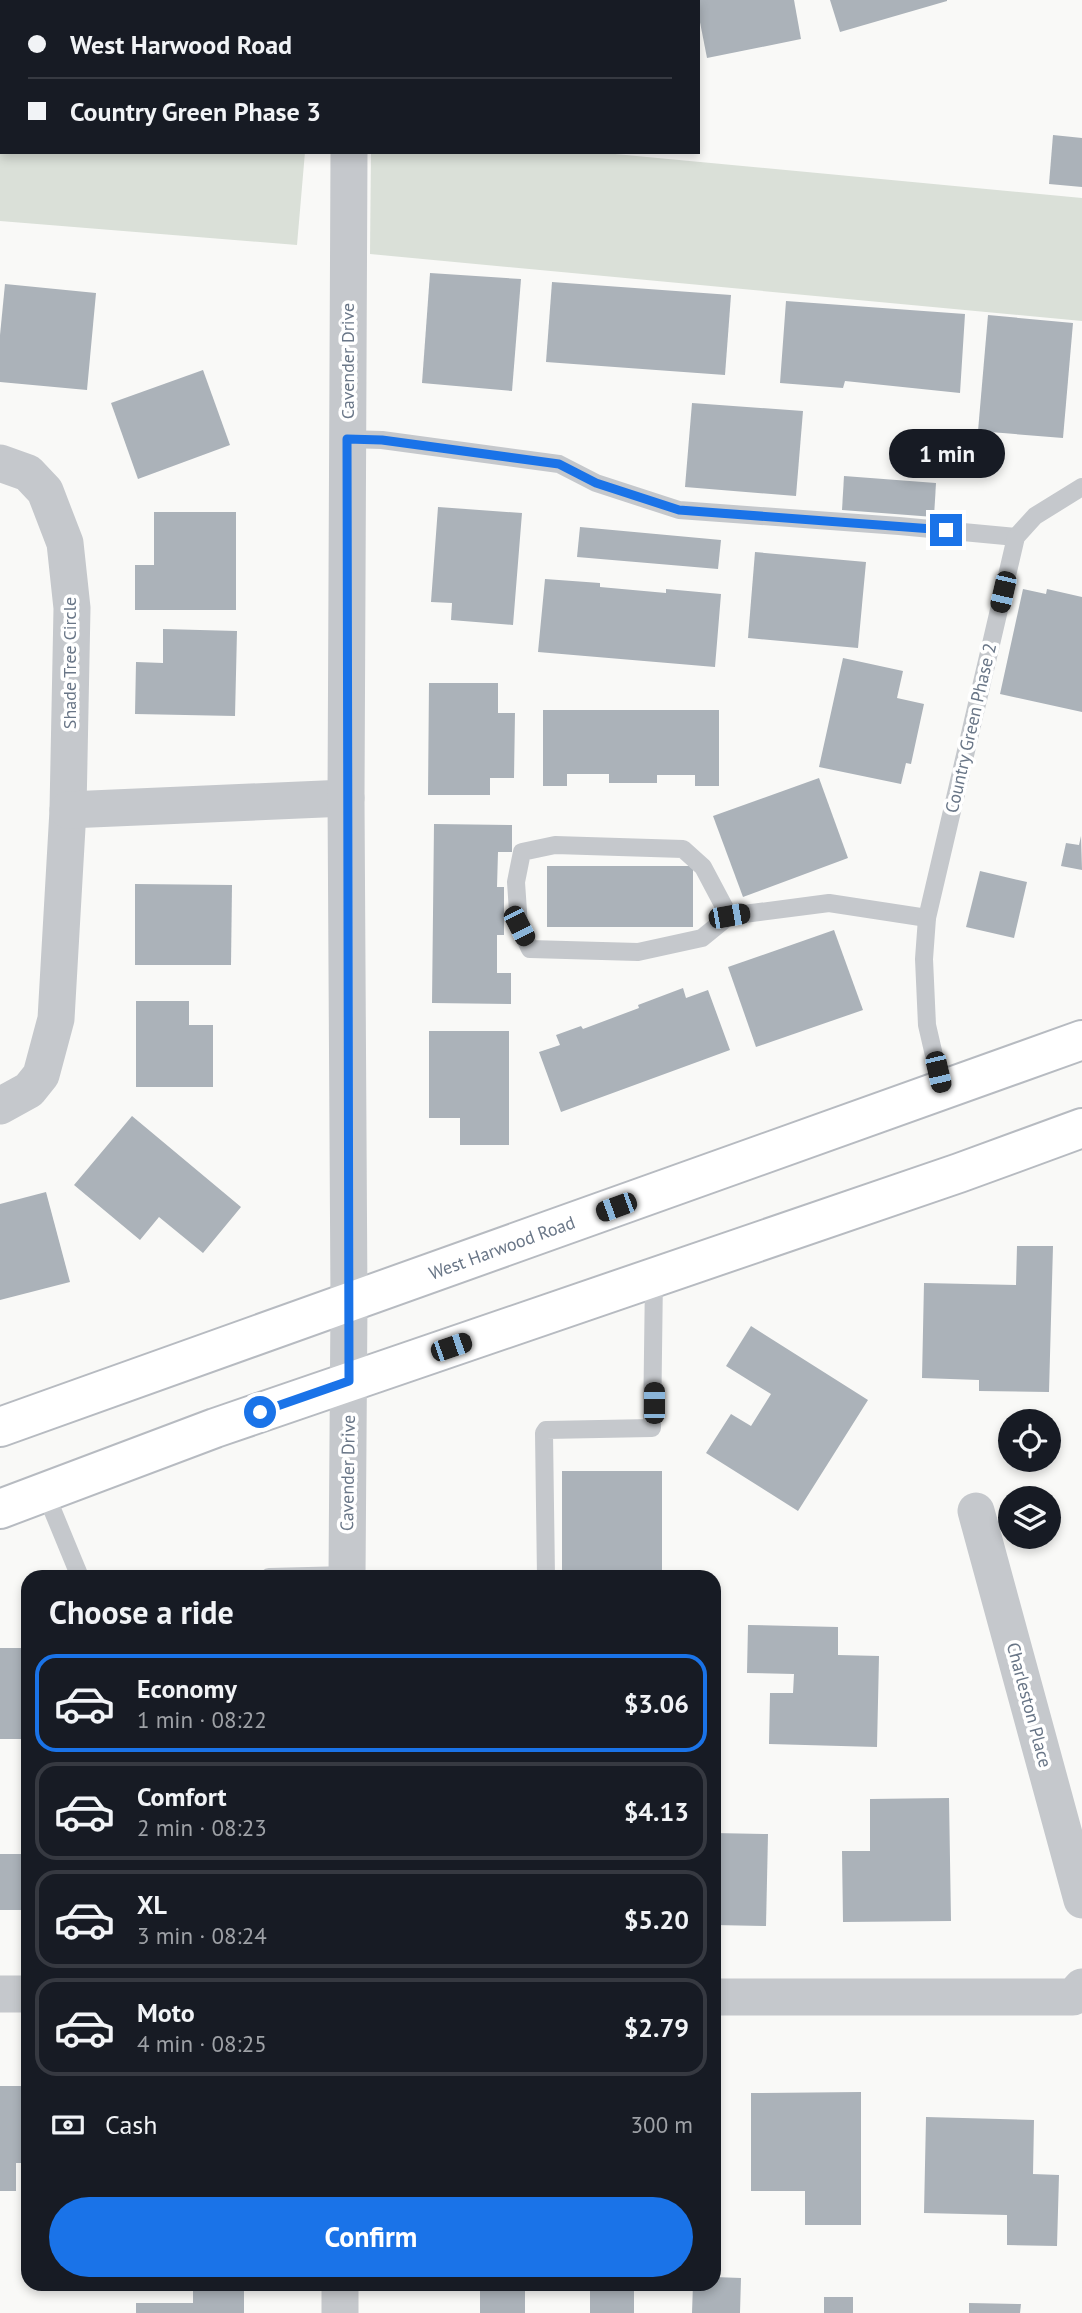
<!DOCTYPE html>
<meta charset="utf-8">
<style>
:root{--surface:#171b24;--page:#20242c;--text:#f1f3f6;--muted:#9ea1a6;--line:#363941;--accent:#1a73e8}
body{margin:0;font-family:"PT Sans",sans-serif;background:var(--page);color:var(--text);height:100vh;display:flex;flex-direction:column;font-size:26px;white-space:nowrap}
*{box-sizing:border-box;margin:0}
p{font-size:23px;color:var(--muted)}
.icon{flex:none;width:38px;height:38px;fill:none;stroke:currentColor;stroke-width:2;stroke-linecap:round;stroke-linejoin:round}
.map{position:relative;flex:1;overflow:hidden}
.panel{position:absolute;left:21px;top:1570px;width:700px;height:721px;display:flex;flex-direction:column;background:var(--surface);border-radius:21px;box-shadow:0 4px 10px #0003}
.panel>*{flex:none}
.banner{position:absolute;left:0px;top:0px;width:700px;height:154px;box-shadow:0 4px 10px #0003;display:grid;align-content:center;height:154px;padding:0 28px;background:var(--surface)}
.tools{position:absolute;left:998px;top:1409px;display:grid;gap:14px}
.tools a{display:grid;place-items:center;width:63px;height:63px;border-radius:50%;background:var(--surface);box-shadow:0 4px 10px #0003;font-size:35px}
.end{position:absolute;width:32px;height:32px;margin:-16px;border:9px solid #1a73e8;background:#fff;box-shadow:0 0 0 4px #fff}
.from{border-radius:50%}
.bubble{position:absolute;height:49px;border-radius:24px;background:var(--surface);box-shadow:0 4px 10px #0003;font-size:23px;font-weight:800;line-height:49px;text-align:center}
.car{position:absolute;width:21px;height:42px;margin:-21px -10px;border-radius:9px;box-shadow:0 0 5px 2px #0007;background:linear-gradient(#222 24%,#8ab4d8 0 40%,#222 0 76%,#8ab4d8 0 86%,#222 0)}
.banner b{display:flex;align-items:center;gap:24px;height:66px;font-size:26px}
.banner b+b{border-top:2px solid var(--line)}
.banner i{width:18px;height:18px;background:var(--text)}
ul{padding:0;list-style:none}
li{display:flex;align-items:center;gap:21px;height:98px;margin:0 14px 10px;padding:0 14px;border:4px solid var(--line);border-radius:21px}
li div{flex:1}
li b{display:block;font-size:26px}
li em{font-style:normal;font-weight:800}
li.current{border-color:var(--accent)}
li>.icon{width:63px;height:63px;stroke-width:1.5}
h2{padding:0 28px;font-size:32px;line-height:84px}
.pay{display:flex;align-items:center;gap:18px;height:77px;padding:0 28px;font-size:26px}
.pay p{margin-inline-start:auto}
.cta{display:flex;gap:14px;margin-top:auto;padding:14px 28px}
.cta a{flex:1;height:80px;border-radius:42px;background:var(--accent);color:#fff;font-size:28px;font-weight:800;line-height:80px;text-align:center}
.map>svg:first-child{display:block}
.green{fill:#dae0d8}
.building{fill:#abb2b9}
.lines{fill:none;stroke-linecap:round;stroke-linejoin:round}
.secondary-casing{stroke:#b7bbc1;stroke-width:42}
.lane{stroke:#c5c8cc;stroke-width:18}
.street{stroke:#c5c8cc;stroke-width:37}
.secondary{stroke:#fff;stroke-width:38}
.route{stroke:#1a73e8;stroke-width:9}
.labels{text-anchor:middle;stroke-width:7;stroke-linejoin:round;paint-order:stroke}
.street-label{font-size:18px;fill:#697687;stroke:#fff}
</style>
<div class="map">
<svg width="1082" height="2313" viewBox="0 0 1082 2313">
<rect width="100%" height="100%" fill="#f9f9f7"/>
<g class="green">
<polygon points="0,99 2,152 305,152 297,245 0,221"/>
<polygon points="371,152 594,152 1082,198 1082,321 370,254"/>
</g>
<g class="building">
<polygon points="698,0 794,0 801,39 707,58 698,12"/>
<polygon points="830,0 947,0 947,1 840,32"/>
<polygon points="1053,135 1082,138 1082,187 1049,184"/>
<polygon points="430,273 521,279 512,391 422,383"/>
<polygon points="552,282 731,295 725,375 546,362"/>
<polygon points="5,284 96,293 87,390 0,382 0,335"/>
<polygon points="786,301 965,314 960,393 845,381 843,388 780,383"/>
<polygon points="988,315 1073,323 1063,438 978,431"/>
<polygon points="203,370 230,445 138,479 111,403"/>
<polygon points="692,403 803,411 796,496 685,487"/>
<polygon points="844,476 936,483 934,517 842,510"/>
<polygon points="438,507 522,513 513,625 451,620 452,603 431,602"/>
<polygon points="154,512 236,512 236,610 135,610 135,565 154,565"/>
<polygon points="580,527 721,540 718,569 577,557"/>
<polygon points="755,552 866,562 858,648 748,638"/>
<polygon points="545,579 600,583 600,587 666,593 666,589 721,594 715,667 538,652"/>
<polygon points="1023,589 1046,594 1047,589 1082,597 1082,712 1000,694"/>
<polygon points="163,629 237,631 235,716 135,714 136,662 163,663"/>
<polygon points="843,658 903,671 897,698 924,704 911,764 906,763 901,784 819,767"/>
<polygon points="429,683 498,683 498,713 515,713 514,778 490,778 490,795 428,795"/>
<polygon points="543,710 719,710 719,786 695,786 695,775 657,775 657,783 609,783 609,774 567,774 567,786 543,786"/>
<polygon points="819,778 848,858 743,897 713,816"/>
<polygon points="434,824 512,825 512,852 498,852 497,887 504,887 504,935 497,935 497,973 511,973 511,1004 432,1003"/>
<polygon points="1081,836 1082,870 1061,866 1066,843 1079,845"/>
<rect x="547" y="866" width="146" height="61"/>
<polygon points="980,871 1027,882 1014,938 966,927"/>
<polygon points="135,884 232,885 231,965 135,965"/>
<polygon points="834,930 863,1010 756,1047 728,967"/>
<polygon points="683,988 686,998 708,990 730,1050 561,1112 539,1052 560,1045 556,1035 581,1026 583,1029 639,1008 638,1005"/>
<polygon points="136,1001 189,1001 189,1025 213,1025 213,1087 136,1087"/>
<polygon points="429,1031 509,1031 509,1145 460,1145 460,1118 429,1118"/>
<polygon points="132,1116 241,1207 203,1253 159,1217 140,1240 74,1185"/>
<polygon points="46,1192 70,1282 0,1300 0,1204"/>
<polygon points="1017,1246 1053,1246 1049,1392 979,1391 979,1380 922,1378 924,1283 1016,1285"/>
<polygon points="751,1326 868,1400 798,1511 706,1453 731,1414 751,1426 771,1394 726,1366"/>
<rect x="562" y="1471" width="100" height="106"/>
<polygon points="748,1625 838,1627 838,1655 879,1656 877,1747 769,1744 770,1693 793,1693 794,1674 747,1673"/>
<rect x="0" y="1648" width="24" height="91"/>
<polygon points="949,1798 951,1921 843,1922 842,1851 870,1851 870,1799"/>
<polygon points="714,1833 768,1834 766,1926 714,1925"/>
<rect x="0" y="1854" width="28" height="56"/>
<polygon points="0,2086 28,2086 28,2163 16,2163 16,2191 0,2191"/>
<polygon points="861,2092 861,2225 805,2225 805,2191 751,2191 751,2093"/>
<polygon points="926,2117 1034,2120 1033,2174 1059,2175 1057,2246 1007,2245 1007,2215 924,2213"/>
<polygon points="714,2277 741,2278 740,2313 692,2313 693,2284 714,2284"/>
<polygon points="193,2284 244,2284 244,2313 136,2313 136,2303 193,2303"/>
<rect x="480" y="2288" width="45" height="25"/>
<rect x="590" y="2288" width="44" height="25"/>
<rect x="824" y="2297" width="29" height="16"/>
<polygon points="969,2303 1021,2304 1020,2313 969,2313"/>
</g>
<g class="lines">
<defs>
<g id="secondary">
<polyline points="0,1427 1082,1040"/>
<polyline points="0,1509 215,1428 959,1173 1082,1128"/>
</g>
</defs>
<use href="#secondary" class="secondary-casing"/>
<g class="lane">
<polyline points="347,439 382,440 559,464 596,483 679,510 899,526 1016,537"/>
<polyline points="729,916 703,867 683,849 555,845 522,852 516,882 519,926 530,949 638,952 702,938 729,916 829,903 927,918"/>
<polyline points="942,1090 927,1025 924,959 927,918 1016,537 1035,516 1082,487"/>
<polyline points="45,1492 80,1577"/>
<polyline points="269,1577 347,1575"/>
<polyline points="546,1577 544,1433 546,1430 652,1428 654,1277"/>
</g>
<g class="street">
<polyline points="349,2 349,0"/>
<polyline points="0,463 28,473 45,491 65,543 72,608 68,810 56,1019 41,1075 29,1090 0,1106"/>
<polyline points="68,810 346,798"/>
<polyline points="976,1511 1082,1900"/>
<polyline points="347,1577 349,1303 346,798 349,152"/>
<polyline points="0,1994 28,1994"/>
<polyline points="714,1997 1073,1997 1082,1987"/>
<polyline points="340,2313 340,2284"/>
</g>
<use href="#secondary" class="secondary"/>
</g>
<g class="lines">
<polyline class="route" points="260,1412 349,1381 347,439 382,440 559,464 596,483 679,510 946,530"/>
</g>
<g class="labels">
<g class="street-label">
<text transform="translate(348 361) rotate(-90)" y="6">Cavender Drive</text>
<text transform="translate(70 663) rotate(-90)" y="6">Shade Tree Circle</text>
<text transform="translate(971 728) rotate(-77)" y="6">Country Green Phase 2</text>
<text transform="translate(502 1248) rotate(-20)" y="6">West Harwood Road</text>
<text transform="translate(348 1473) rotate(-89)" y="6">Cavender Drive</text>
<text transform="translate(1029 1705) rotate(75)" y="6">Charleston Place</text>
</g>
</g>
</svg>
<div class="tools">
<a><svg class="icon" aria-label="locate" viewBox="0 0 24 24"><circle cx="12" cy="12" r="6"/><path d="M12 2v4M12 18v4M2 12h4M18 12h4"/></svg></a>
<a><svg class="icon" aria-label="layers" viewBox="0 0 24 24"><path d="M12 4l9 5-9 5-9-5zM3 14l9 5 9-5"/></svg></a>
</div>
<i class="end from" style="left:260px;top:1412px"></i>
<i class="end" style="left:946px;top:530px"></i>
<div class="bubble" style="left:889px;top:429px;width:116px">1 min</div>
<i class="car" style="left:1003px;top:592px;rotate:193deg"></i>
<i class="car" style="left:729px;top:916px;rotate:80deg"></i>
<i class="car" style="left:519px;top:926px;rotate:153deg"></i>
<i class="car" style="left:938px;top:1072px;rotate:167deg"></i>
<i class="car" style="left:616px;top:1207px;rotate:250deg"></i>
<i class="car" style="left:451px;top:1347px;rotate:71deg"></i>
<i class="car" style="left:654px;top:1403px;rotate:0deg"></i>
<div class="banner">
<b><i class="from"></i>West Harwood Road</b>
<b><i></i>Country Green Phase 3</b>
</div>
<section class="panel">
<h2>Choose a ride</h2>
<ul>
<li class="current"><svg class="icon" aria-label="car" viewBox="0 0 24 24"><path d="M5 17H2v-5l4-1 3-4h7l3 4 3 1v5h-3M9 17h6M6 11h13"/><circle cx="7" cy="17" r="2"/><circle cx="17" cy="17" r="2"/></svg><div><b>Economy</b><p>1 min · 08:22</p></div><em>$3.06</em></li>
<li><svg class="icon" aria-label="car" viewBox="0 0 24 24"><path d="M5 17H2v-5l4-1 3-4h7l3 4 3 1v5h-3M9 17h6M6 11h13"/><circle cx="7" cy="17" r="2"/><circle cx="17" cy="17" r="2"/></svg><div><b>Comfort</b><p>2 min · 08:23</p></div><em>$4.13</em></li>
<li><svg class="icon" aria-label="car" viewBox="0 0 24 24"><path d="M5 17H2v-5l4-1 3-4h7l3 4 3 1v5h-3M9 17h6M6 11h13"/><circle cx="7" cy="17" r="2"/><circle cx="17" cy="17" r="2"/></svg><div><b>XL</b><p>3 min · 08:24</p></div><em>$5.20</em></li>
<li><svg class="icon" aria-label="car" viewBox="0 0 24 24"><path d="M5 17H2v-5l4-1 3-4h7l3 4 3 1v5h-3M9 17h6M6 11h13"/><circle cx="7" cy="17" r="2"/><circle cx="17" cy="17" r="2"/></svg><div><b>Moto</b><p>4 min · 08:25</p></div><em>$2.79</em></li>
</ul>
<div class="pay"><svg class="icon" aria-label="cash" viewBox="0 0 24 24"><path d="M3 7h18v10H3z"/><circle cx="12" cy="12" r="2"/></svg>Cash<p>300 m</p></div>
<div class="cta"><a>Confirm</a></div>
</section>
</div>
